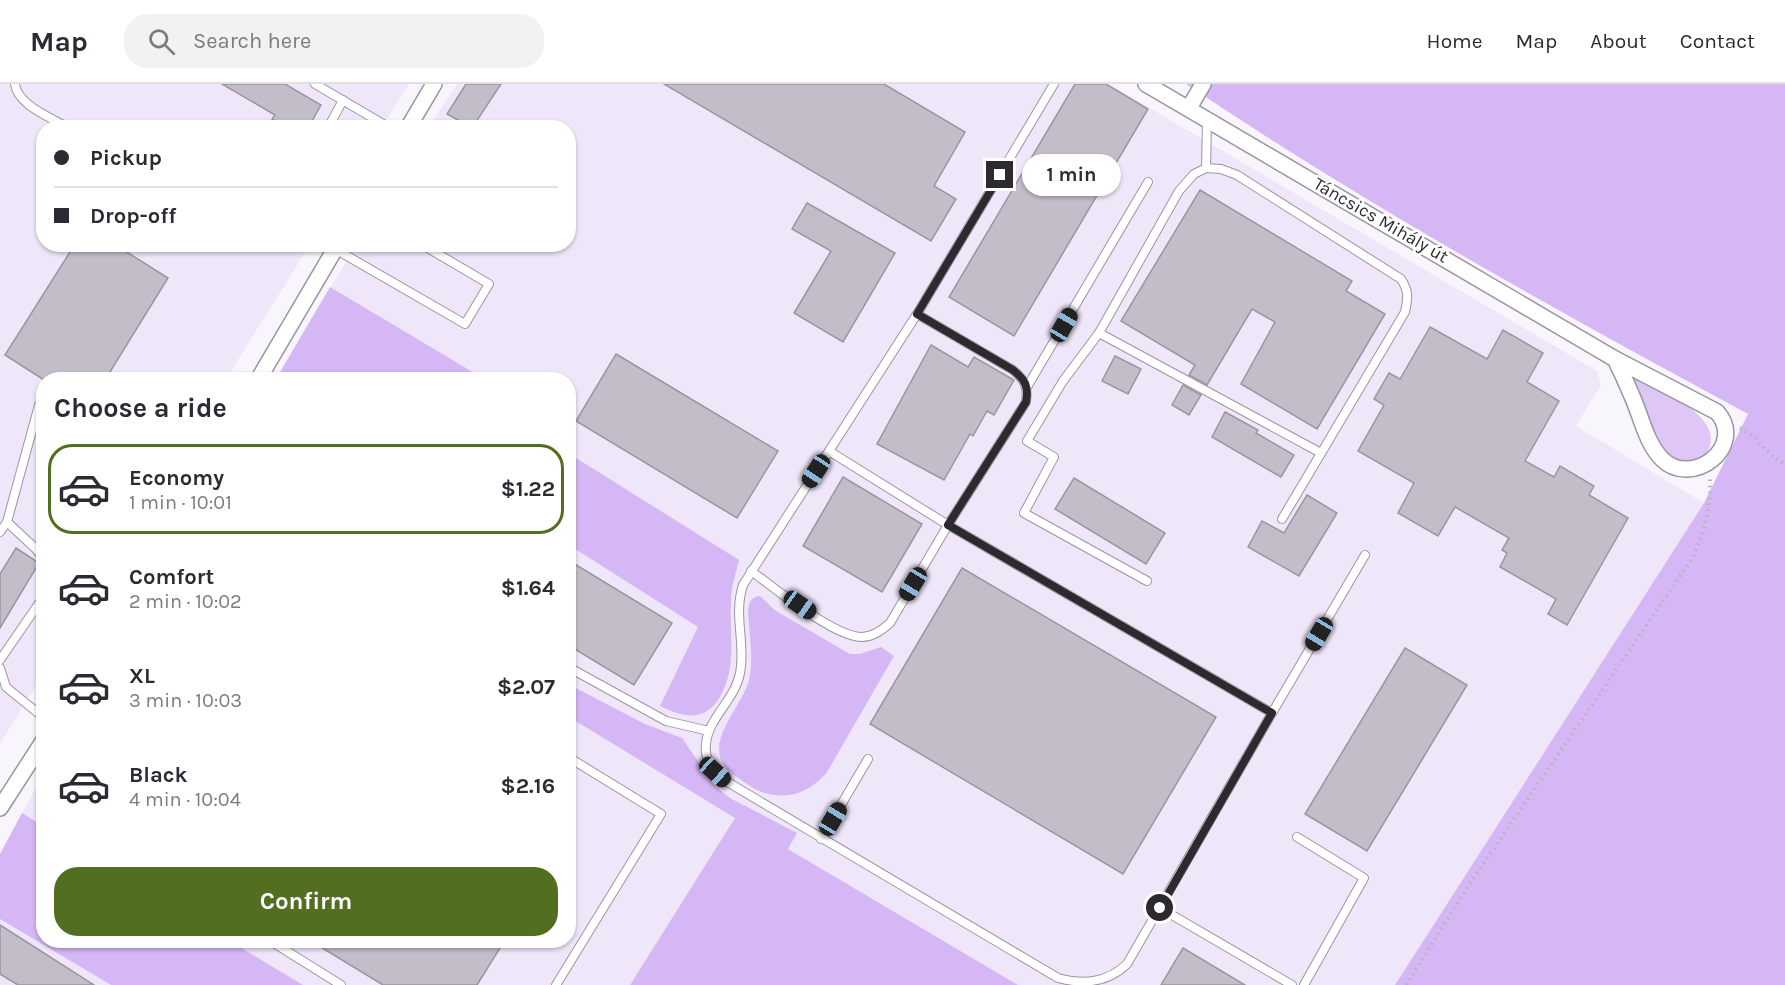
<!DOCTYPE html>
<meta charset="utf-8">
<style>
:root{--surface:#fff;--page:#f2f2f3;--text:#2b2b33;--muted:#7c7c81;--line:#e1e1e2;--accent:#526e21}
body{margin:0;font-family:Karla,sans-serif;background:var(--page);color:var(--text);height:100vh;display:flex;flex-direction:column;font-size:22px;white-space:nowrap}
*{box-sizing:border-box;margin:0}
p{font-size:20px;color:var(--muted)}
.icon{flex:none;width:33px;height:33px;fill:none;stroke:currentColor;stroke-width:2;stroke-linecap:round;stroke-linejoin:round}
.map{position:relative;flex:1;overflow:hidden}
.drawer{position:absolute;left:36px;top:288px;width:540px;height:576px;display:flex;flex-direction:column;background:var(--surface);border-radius:24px;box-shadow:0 2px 4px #0004}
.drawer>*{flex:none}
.hud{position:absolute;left:36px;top:36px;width:540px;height:132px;border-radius:24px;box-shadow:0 2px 4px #0004;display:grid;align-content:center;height:132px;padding:0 18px;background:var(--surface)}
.end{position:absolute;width:27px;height:27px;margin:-14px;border:8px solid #2c2a2f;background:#fff;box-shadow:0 0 0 3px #fff}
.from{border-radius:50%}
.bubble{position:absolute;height:42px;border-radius:21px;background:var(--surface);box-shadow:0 2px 4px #0004;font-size:20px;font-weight:700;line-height:42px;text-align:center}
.car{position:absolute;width:18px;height:36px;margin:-18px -9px;border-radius:8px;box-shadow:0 0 4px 2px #0007;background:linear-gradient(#222 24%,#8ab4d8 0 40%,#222 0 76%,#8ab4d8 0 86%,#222 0)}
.hud b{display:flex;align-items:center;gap:21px;height:57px;font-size:22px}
.hud b+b{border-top:2px solid var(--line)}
.hud i{width:15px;height:15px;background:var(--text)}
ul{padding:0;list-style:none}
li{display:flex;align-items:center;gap:18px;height:90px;margin:0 12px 9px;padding:0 6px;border:3px solid transparent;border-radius:24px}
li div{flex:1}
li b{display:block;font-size:22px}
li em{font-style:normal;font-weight:700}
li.selected{border-color:var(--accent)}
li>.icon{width:54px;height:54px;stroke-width:1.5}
h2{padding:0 18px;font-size:27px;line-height:72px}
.action{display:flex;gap:12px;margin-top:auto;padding:12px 18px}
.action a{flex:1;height:69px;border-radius:24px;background:var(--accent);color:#fff;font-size:24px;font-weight:700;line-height:69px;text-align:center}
header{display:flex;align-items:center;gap:36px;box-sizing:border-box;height:84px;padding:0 30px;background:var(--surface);border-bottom:2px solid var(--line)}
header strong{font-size:28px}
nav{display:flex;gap:33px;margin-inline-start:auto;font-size:21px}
.search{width:420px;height:54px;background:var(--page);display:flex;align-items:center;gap:15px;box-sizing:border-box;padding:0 21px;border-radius:24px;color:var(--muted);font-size:22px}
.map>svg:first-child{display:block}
.built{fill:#f0e6fa}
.green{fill:#dec6f7}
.forest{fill:#d6b7f5}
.building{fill:#c3bdca;stroke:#9b95a1;stroke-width:1.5}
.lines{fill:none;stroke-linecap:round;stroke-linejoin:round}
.service-casing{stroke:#9a95a1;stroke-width:10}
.minor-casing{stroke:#9a95a1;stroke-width:18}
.path{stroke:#b6b3ba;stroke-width:4;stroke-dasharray:1.5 4.5;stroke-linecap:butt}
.service{stroke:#fff;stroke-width:8}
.minor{stroke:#fff;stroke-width:15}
.route{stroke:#2c2a2f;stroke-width:8}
.labels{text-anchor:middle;stroke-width:5;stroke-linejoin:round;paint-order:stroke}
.street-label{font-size:18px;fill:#2c2a2f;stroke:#fff}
</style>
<header>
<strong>Map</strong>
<div class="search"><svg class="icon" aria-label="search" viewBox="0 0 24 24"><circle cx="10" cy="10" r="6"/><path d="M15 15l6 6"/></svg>Search here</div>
<nav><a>Home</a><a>Map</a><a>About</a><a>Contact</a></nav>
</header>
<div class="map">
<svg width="1785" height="901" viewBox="0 0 1785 901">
<rect width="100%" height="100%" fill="#f9f5fd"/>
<g class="built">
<polygon points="0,0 409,0 382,43 44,44 44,160 310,161 226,295 44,296 43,590 0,660"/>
<polygon points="457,0 1109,0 1597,287 1601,301 1576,342 1704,419 1395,901 1018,901 736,734 630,901 303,901 230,857 568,856 568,296 276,295 356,161 568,160 568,44 429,43"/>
<polygon points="43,691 43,742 22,729"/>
<polygon points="0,835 111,901 0,901"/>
</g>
<path class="green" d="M1629,289C1651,302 1711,325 1711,355C1710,373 1696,376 1681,379L1661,365Z"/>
<g class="forest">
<path d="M1186,0H1785V901H1395L1704,419L1748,330C1557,227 1366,121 1186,0Z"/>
<polygon points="330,203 481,293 479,296 276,295"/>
<path d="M568,369L739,476C736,489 731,503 731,517C729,552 738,585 718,616C702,639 681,632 660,622L698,543L569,461Z"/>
<path d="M760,512L776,527L850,570H860L881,563L894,572L826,690C808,708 791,716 765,709C754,706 746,699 737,693C694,666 741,627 749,596C754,574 749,549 748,527C749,519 750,513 760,512Z"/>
<polygon points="568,600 645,640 682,654 715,702 730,714 797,749 788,765 1018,901 630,901 735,734 569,633"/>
<polygon points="22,729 43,742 44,856 230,857 303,901 111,901 0,835 0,770"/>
</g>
<g class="building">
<polygon points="222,0 285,0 321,21 308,44 286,44 272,35 275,31"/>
<polygon points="466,0 501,0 472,44 447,30"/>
<polygon points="664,0 884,0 965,48 934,102 956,115 931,157"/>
<polygon points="1075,0 1106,0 1148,25 1014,252 949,213"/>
<polygon points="1200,106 1352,197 1346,207 1385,230 1317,345 1241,300 1275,238 1252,225 1207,301 1189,291 1195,281 1121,237"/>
<polygon points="807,119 895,169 843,258 794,229 831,167 792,145"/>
<polygon points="75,160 114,160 168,194 105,296 44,296 5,271"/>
<polygon points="1430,243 1487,275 1503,246 1543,269 1527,298 1559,317 1525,377 1554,393 1560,382 1594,402 1589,411 1628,434 1567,541 1548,530 1556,515 1500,483 1507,469 1502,466 1509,454 1455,423 1438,452 1398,429 1414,399 1358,367 1384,321 1374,315 1389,289 1400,295"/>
<polygon points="931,261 968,283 974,273 1014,296 994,331 987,327 973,352 970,350 944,396 877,360"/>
<polygon points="616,270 778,367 737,434 576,337"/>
<polygon points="1115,272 1141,285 1128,310 1102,297"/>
<polygon points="1183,301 1201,311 1189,331 1172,321"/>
<polygon points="1225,328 1258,346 1256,349 1294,371 1281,393 1212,353"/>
<polygon points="843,393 922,440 882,508 803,462"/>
<polygon points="1074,394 1165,449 1146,480 1055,425"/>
<polygon points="1307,411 1337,429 1299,492 1248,463 1262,437 1284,449"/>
<polygon points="16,464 39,479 0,544 0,490"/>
<polygon points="568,476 672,539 634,601 568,561"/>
<polygon points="962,484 1216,633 1123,790 870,640"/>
<polygon points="1405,564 1467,601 1367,767 1305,730"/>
<polygon points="0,841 94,901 18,901 0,890"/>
<polygon points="309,856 505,856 477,901 383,901"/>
<polygon points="1183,864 1245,901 1161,901"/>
</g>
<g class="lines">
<defs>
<g id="service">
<path d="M15,0C18,22 51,33 68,44"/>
<polyline points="315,0 390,44"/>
<path d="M1054,0L917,230L1013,286C1025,296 1028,302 1026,318L948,441L1272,629L1365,471"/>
<polyline points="328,44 343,16"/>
<path d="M1206,84L1221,85L1237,91L1401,195C1409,207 1408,214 1405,228L1282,435"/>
<polyline points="335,165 465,240 489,200 421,160"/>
<path d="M917,230L743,501C733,532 746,559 740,589C735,616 708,634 706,660C704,676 713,686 724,696L1058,894C1084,901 1107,899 1127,880L1272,629"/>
<polyline points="1099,249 1321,369"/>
<polyline points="1027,303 1148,98"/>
<polyline points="7,438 36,465 44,476"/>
<polyline points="0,448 7,438 39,321"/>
<path d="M751,487C775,504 834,553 862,553C873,553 882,546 890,539L948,441L829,367"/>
<polyline points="1147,497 1024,429 1054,373 1027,357 1063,297 1099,249 1179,107 1194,90 1206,84 1207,36"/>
<polyline points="0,576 44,512"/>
<polyline points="568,583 666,637 709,647"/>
<polyline points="0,584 6,603 44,634"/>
<polyline points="1297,753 1364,794 1304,901"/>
<polyline points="821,755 868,675"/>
<polyline points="1160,824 1292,901"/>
<polyline points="269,856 341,901"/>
<polyline points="556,901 661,730 568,673"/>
</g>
<g id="minor">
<path d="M1146,0L1615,275L1717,328C1747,362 1692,405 1662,375C1646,359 1641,332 1632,312C1627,300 1621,287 1615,275"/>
<polyline points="1189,24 1203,0"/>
<polyline points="408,44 434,0"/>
<polyline points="258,296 338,160"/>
<polyline points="0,724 44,656"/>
</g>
</defs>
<use href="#service" class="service-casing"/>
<use href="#minor" class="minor-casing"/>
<g class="path">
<path d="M1740,344C1758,352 1767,372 1785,380"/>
<path d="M1406,901L1471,798L1693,473C1705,446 1711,424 1710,395"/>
</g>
<use href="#service" class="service"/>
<use href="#minor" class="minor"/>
</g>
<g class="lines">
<path class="route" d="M1000,91L917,230L1013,286C1025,296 1029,302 1026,318L948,441L1272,629L1160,824"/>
</g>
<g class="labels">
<g class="street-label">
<text transform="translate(1381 136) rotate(30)" y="6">Táncsics Mihály út</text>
</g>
</g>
</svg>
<i class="end from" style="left:1160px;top:824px"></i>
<i class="end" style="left:1000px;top:91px"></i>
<div class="bubble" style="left:1022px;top:70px;width:99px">1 min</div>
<i class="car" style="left:1064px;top:241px;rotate:30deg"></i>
<i class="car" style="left:816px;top:387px;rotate:213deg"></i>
<i class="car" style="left:913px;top:500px;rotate:211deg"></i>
<i class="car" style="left:800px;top:521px;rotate:125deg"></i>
<i class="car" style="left:1319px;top:550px;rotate:211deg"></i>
<i class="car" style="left:715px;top:688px;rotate:132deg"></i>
<i class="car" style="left:833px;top:735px;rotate:31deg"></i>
<div class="hud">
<b><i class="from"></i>Pickup</b>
<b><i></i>Drop-off</b>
</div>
<section class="drawer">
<h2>Choose a ride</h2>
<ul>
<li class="selected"><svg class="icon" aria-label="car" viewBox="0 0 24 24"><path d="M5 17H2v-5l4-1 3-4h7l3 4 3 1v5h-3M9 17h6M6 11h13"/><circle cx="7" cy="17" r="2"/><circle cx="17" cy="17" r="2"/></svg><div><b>Economy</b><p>1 min · 10:01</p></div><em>$1.22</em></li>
<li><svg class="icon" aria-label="car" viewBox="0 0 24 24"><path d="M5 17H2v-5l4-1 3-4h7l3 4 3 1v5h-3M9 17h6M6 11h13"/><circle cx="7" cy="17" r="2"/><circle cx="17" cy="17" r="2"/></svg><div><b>Comfort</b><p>2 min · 10:02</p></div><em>$1.64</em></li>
<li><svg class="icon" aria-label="car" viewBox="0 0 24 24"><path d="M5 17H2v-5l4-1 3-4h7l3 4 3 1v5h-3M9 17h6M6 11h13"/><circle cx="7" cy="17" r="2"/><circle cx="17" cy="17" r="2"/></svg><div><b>XL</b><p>3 min · 10:03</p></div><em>$2.07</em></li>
<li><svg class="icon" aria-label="car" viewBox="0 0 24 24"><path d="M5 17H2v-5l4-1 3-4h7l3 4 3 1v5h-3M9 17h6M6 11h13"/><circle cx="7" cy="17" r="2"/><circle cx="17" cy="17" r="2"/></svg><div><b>Black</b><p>4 min · 10:04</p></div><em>$2.16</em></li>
</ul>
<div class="action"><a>Confirm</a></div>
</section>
</div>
